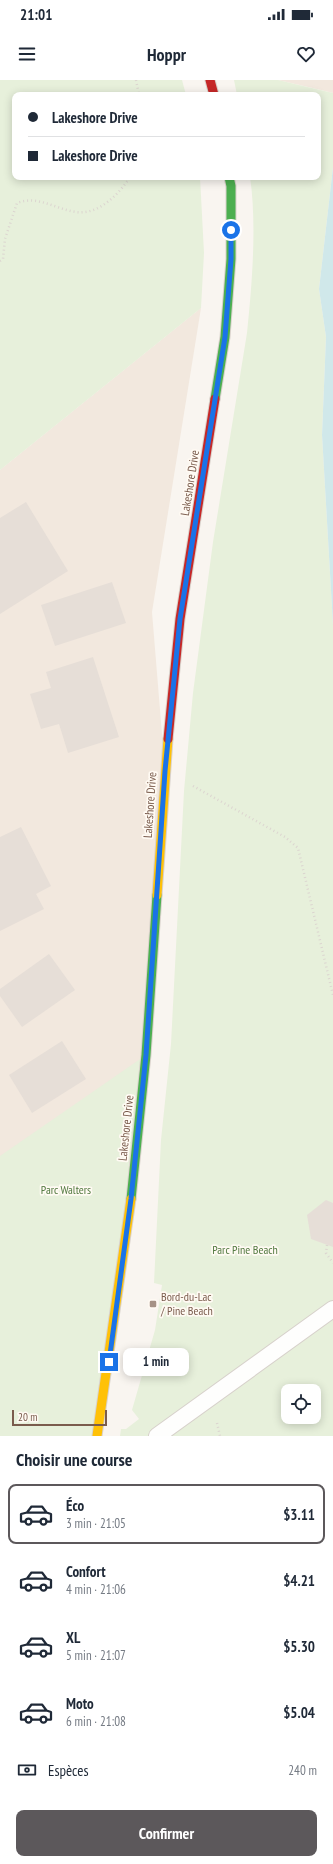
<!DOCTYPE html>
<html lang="fr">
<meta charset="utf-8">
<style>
:root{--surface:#fff;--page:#f2f2f3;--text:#1f2937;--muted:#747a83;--line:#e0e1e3;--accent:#5c585b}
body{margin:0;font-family:"PT Sans Narrow",sans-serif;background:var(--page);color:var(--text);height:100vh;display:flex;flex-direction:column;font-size:15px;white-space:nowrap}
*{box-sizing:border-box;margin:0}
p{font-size:13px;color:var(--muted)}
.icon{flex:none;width:22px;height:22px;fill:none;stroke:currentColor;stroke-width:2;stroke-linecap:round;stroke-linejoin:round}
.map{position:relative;height:1356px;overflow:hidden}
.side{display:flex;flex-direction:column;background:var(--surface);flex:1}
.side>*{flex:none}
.banner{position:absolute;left:12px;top:12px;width:309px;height:88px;border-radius:8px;box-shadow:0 2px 10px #0003;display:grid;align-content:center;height:88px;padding:0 16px;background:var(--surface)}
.fabs{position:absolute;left:281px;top:1304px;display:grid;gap:8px}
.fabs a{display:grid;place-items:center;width:40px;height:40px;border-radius:8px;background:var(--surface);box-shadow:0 2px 10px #0003;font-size:20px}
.scale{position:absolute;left:12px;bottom:10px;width:95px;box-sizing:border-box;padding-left:4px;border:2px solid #7a5c4d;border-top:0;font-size:11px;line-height:14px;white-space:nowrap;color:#7a5c4d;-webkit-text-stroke:3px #fffaf3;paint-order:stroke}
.end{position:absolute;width:18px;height:18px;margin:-9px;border:5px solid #1a73e8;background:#fff;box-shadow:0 0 0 2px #fff}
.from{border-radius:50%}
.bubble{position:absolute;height:28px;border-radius:8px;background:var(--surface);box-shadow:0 2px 10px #0003;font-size:13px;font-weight:700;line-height:28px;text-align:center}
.banner b{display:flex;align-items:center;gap:14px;height:38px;font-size:15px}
.banner b+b{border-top:1px solid var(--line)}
.banner i{width:10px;height:10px;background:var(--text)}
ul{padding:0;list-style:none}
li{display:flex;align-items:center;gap:12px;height:60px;margin:0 8px 6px;padding:0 8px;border:2px solid transparent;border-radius:8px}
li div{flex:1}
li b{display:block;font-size:15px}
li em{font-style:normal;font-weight:700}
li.selected{border-color:var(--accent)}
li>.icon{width:36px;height:36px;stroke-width:1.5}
h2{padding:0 16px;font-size:18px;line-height:48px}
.pay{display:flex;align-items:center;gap:10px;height:44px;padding:0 16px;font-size:15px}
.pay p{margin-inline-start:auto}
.primary-button{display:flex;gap:8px;margin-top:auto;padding:8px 16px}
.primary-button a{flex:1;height:46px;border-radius:8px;background:var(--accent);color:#fff;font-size:16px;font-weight:700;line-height:46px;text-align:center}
.status{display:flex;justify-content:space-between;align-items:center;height:28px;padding:0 20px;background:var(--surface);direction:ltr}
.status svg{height:11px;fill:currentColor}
header{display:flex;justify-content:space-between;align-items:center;height:52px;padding:0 16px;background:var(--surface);font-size:18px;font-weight:700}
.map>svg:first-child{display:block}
.residential{fill:#f2e8de}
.green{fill:#e7f0db;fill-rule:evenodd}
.water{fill:#d0e8ea}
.building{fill:#e6ded7}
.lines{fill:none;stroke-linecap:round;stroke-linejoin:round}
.lane-casing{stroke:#d7d1cb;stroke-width:18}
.fast-casing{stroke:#d9d2cb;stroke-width:11}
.slow-casing{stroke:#d9d2cb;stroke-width:11}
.jam-casing{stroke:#d9d2cb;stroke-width:11}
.path{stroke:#dcd5d0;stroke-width:2.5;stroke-dasharray:1 3;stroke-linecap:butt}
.lane{stroke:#fefefd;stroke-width:16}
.fast{stroke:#4caf50;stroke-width:9}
.slow{stroke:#ffc107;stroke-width:9}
.jam{stroke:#c62828;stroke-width:9}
.route{stroke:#1a73e8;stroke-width:5}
.poi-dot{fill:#a69286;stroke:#fffaf3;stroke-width:1.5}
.labels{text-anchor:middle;stroke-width:3.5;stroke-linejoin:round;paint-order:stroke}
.street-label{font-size:12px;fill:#7a5c4d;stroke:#fffaf3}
.park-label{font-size:12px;fill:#537a41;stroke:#fffaf3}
.poi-label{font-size:12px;fill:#7a5c4d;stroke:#fffaf3;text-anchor:start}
</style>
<div class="status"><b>21:01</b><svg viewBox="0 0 49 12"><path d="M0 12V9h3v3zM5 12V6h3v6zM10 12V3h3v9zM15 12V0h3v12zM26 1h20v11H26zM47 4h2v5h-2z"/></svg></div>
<header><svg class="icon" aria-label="menu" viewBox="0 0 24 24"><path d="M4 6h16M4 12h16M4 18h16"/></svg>Hoppr<svg class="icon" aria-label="heart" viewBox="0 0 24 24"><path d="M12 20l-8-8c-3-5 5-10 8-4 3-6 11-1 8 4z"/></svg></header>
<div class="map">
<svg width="333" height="1356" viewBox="0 0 333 1356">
<rect width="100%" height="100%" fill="#f9f5f0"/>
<g class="residential">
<polygon points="278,0 333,0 333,13 317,9"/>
<polygon points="201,228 152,532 165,691 146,975 0,1356 0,390"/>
</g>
<g class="green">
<polygon points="0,0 182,0 186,15 15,15 15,97 200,97 204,173 201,228 0,390"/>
<path d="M234,0H278L333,13V87L319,209L326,257L322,355L333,545V1356H120L121,1349H126L139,1339L132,1330L155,1250L162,1205L154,1203L161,1060L171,964L184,711L193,613L213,462L247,253C252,205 257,144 250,97H318V15H237ZM288,1311H314V1337H288Z"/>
<polygon points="146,975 97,1356 0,1356 0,1076"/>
</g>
<polygon class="water" points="333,87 333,545 322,355 326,257 319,209"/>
<g class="building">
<polygon points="26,422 68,491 0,534 0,438"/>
<polygon points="112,502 126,543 55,566 41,525"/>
<polygon points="93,577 119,657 68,673 59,644 41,649 30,614 51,608 46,592"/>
<polygon points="21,747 51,806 36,814 44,829 0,851 0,757"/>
<polygon points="49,874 75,910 22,947 0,916 0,909"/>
<polygon points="62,961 86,999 32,1033 9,995"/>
<polygon points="326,1120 333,1123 333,1167 311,1159 307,1135"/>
</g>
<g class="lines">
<defs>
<polyline id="lane" points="157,1356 333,1229"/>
<g id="fast">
<polyline points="215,319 225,257 231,179 231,106 229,97"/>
<polyline points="131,1119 146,975 157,815"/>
</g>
<g id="slow">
<polyline points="157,815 168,659"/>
<polyline points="97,1356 131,1119"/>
</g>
<g id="jam">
<polyline points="210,0 214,15"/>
<polyline points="168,659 180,539 215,319"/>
</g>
</defs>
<use href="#lane" class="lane-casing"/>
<use href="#fast" class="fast-casing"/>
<use href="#slow" class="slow-casing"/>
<use href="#jam" class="jam-casing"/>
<g class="path">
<polyline points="136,0 139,15"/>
<path d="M0,181L3,179L5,159L17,123C38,115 55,129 76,132C99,135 119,114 130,97"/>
<polyline points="193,706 285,757 298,768 333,915"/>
<polyline points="327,1165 326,1173 333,1183"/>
<polyline points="217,1343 220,1356"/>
</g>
<use href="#lane" class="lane"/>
<use href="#fast" class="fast"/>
<use href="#slow" class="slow"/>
<use href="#jam" class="jam"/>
</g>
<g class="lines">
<polyline class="route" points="109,1282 131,1119 146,975 165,691 180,539 225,257 231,179 231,150"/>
</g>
<rect class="poi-dot" x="149" y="1220" width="8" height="8" rx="2"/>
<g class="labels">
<g class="street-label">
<text transform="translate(190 403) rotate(-81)" y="4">Lakeshore Drive</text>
<text transform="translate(150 725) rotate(-86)" y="4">Lakeshore Drive</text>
<text transform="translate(126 1048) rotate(-84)" y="4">Lakeshore Drive</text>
</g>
<g class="park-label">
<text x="66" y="1114">Parc Walters</text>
<text x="245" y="1174">Parc Pine Beach</text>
</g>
<g class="poi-label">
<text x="161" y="1221">Bord-du-Lac<tspan x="161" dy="14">/ Pine Beach</tspan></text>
</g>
</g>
</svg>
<div class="fabs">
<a><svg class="icon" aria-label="locate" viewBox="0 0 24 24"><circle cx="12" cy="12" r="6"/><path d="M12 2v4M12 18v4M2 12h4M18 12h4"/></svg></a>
</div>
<div class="scale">20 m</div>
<i class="end from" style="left:231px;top:150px"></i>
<i class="end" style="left:109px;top:1282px"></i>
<div class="bubble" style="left:123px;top:1268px;width:66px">1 min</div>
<div class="banner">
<b><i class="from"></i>Lakeshore Drive</b>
<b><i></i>Lakeshore Drive</b>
</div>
</div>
<section class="side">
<h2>Choisir une course</h2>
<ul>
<li class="selected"><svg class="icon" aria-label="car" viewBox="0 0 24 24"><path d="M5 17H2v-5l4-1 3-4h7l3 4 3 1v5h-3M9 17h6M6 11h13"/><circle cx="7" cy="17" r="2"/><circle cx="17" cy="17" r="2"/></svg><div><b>Éco</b><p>3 min · 21:05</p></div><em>$3.11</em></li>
<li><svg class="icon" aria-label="car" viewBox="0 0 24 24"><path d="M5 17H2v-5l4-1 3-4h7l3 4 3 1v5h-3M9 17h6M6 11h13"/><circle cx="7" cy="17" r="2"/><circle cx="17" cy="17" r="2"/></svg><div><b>Confort</b><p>4 min · 21:06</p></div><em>$4.21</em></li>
<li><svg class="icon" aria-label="car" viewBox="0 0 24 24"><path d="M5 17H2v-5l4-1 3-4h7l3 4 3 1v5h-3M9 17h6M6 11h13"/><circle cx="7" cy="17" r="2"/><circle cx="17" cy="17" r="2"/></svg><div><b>XL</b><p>5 min · 21:07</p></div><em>$5.30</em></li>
<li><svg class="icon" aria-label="car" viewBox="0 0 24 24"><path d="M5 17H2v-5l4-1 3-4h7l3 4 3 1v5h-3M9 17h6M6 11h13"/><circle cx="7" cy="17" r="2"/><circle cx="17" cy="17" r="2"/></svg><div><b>Moto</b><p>6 min · 21:08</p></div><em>$5.04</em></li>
</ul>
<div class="pay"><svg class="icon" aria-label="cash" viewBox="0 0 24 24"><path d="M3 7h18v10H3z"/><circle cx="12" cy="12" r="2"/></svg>Espèces<p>240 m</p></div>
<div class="primary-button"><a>Confirmer</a></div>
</section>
